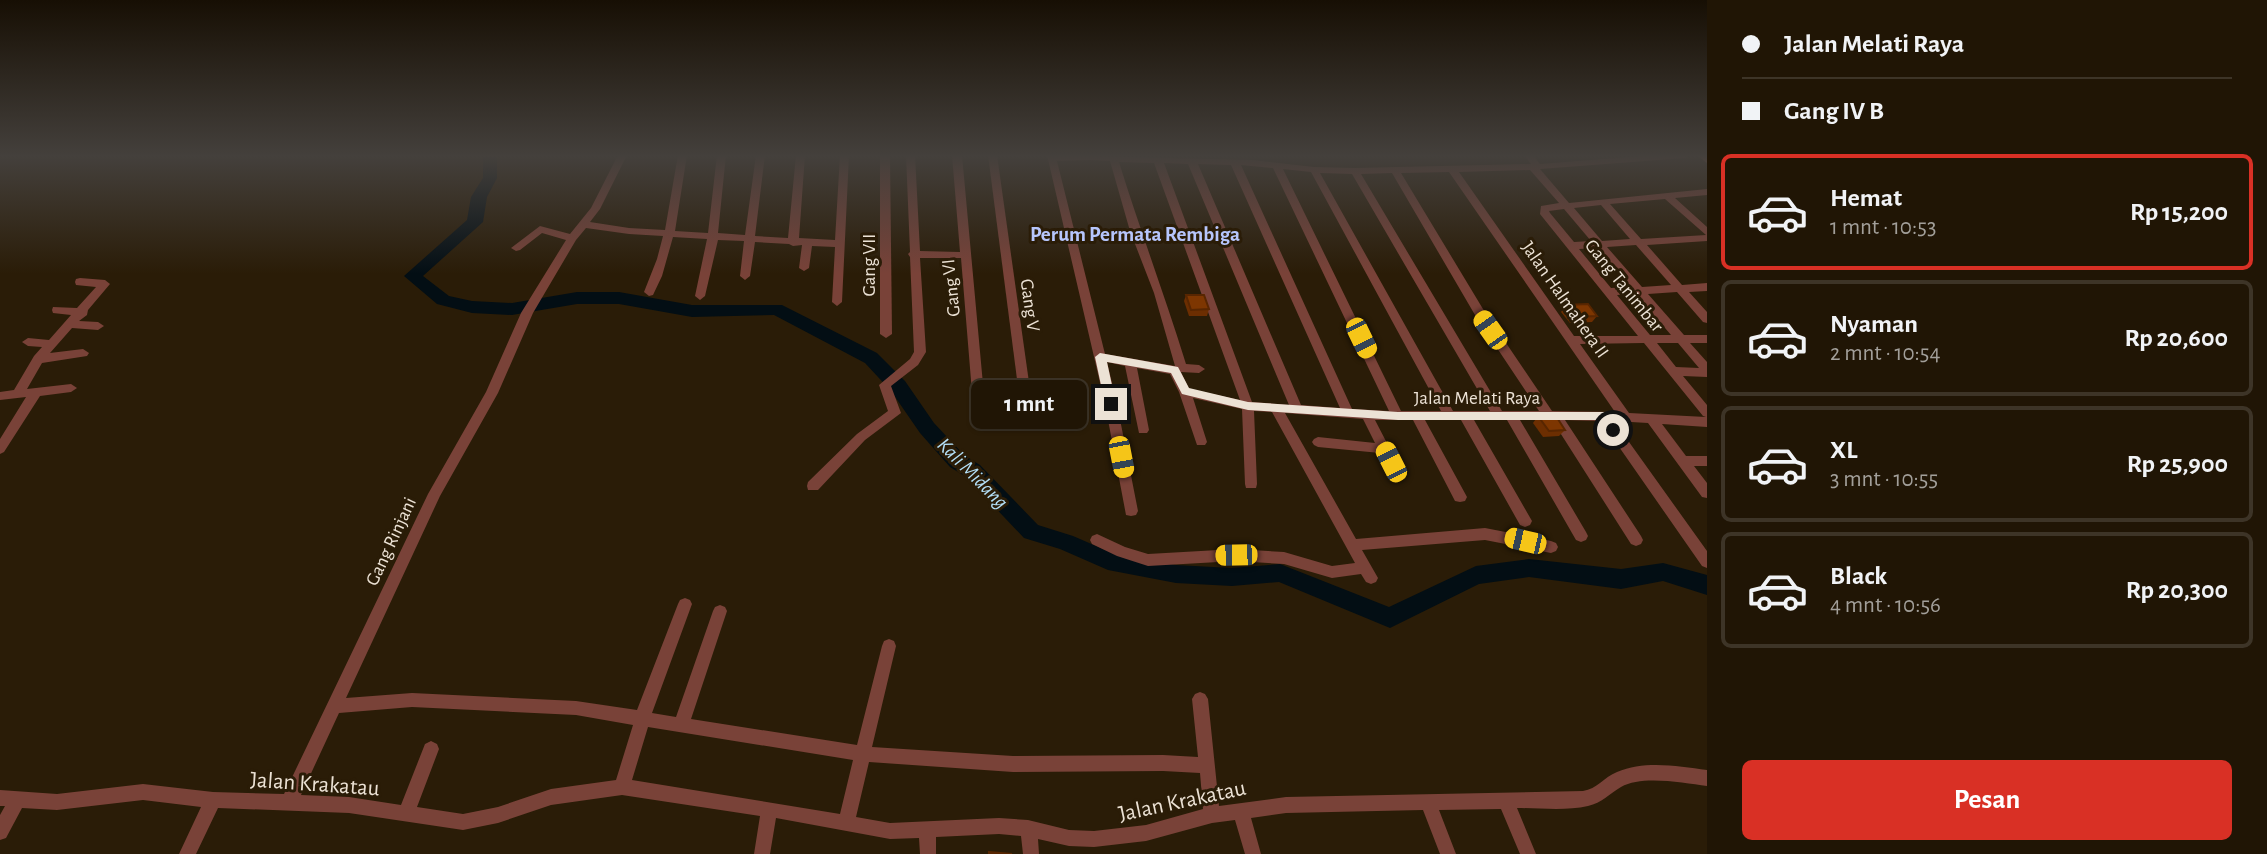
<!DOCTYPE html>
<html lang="id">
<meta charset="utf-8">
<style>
:root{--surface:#201505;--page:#281e0f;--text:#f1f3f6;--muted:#a29f9a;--line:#3d3427;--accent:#d93025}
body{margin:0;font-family:"Alegreya Sans",sans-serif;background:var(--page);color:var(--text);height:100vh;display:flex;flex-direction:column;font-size:26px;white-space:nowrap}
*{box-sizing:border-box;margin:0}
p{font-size:23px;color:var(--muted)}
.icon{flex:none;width:38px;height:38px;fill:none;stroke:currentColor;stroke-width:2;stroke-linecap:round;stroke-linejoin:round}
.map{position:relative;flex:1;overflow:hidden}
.panel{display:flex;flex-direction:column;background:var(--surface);width:560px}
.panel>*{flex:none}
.guide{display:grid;align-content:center;height:154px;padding:0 35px;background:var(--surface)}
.end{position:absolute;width:32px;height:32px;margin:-16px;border:9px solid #ece2d5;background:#111;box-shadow:0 0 0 4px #111}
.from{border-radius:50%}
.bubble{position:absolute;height:49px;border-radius:10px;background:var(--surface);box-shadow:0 2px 5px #0004,0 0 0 2px var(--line);font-size:23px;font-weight:700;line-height:49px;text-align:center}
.car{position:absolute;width:21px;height:42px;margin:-21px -10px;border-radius:9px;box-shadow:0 0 5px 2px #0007;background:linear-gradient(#f5c518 24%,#345 0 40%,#f5c518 0 76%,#345 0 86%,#f5c518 0)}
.guide b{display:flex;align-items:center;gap:24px;height:66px;font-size:26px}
.guide b+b{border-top:2px solid var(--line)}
.guide i{width:18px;height:18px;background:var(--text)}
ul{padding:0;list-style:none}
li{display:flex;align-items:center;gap:21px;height:116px;margin:0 14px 10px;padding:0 21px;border:4px solid var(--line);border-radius:10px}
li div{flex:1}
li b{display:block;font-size:26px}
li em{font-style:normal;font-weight:700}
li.active{border-color:var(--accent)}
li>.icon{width:63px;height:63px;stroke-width:1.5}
.action{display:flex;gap:14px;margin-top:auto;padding:14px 35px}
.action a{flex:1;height:80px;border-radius:10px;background:var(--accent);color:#fff;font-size:28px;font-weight:700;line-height:80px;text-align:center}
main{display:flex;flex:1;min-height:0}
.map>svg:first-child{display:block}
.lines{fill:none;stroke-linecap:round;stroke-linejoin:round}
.river{fill:#030e14;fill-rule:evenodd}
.minor{fill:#794238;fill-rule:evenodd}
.major{fill:#d1604e;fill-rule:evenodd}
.wall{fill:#6c2e01}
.building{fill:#7d3601;stroke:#582601;stroke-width:2}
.route{fill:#ece2d5}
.labels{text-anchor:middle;stroke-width:6;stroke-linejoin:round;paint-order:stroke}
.street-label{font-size:19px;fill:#ece2d5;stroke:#2a1c07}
.neighbourhood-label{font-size:21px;font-weight:bold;fill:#b6c5fc;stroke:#2a1c07}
.water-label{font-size:21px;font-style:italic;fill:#b3dff7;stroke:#2a1c07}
.near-street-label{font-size:23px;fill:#ece2d5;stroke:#2a1c07}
</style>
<main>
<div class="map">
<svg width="1707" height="854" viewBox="0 0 1707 854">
<rect width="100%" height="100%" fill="#2a1c07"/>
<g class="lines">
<polygon class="river" points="483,155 497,155 497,178 487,197 483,222 423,276 449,296 472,301 512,303 577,292 619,292 692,305 782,305 877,353 905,381 934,423 964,455 980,465 1038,525 1073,536 1110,552 1176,565 1232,568 1280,564 1389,607 1476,566 1529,559 1621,569 1663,563 1707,575 1707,595 1663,581 1621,589 1529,577 1479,584 1390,628 1279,582 1232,586 1176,583 1108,570 1060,549 1024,538 966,477 950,467 920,433 891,391 865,363 774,315 692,317 619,304 577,304 512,315 472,313 437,304 404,276 467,220 471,197 483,178"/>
<g class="minor">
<path d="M618,155H627L600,209L590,222L629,228L665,230L678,155H687L675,231L708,233L717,155H726L718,233L745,235L756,155H765L755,236L788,238L796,155H805L799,238L835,240L840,155H849L842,302L837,306L832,302L835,247L812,246L809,268L804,271L799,268L802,245L793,246L789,244L755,242L750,276L745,280L740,276L744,241L718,240L705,296L700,300L695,296L707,239L673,237L662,276L653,295L649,296L644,292L657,259L663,236L629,234L586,228L576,240L533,313L498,393L440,496L346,698L412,693L576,701L637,710L678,604L680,600L685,598L690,600L692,604L652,713L676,717L713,611L715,607L720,605L725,607L727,611L691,719L857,745L882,646L884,641L889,639L894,641L896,646L872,747L1013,756L1163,755L1198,757L1192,699L1195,694L1200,692L1205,694L1208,699L1219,806L1286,797L1583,791C1597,789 1604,777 1617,772C1645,760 1678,766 1707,770V786C1683,783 1642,775 1621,787C1609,794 1602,803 1588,806C1566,811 1540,808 1517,808L1536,854H1520L1501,809L1439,810L1456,854H1440L1423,810L1286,813L1251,818L1261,854H1245L1235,820L1212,823L1146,841L1094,847L1069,846L1038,839L1039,854H1023L1021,836L999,834L936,837V854H920L919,838L890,839L776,818L770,854H754L760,816L622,795L551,805L498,823L463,830L349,813L218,808L196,854H179L201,807L143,800L57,810L22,808L6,838L0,840V815L5,806H0V790L57,794L143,784L213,792L284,794L428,494L486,392L521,313L566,240L542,233L520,250L516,251L511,248L540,226L570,234L591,208ZM412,707L576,715L633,725L616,780L551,789L498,807L463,814L417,807L439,749L437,744L431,741L425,744L401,805L349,797L301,795L339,713ZM648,727L853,760L840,814L632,780ZM869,762L1013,772L1163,771L1200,773L1203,809L1146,825L1094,831L1069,830L1028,820L999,818L890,823L856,817Z"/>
<polygon points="880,155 890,155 892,334 886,338 880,334"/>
<polygon points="906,155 915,155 920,251 960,252 952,155 962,155 986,417 980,422 974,417 961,258 920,258 926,352 918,365 891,386 901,413 865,440 818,490 808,490 807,486 808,482 857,434 888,411 879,385 910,359 914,352 910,257 908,254 910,252"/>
<polygon points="988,155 997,155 1034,418 1028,423 1022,418"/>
<path d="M1047,155L1253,160L1314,167L1355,168L1531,164L1524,155H1533L1540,164L1655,155H1689L1685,158L1540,169L1569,203L1707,189V195L1675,198L1707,227V241L1647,245L1682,285L1707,283V291L1689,292L1707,312V323L1703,322L1677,292L1648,294L1684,335H1707V343H1690L1707,362V377L1683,376L1707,405V427L1662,424L1686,456H1707V466H1694L1707,483V498L1702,497L1648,423L1614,421L1707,551V568L1702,566L1601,421L1565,420L1641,536L1643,540L1641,544L1636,546L1631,544L1552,420H1520L1586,532L1588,536L1586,540L1581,542L1576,540L1507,420H1474L1532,521L1530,525L1525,527L1520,525L1461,420H1425L1467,497L1465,501L1460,502L1455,501L1413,420H1375L1404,476L1403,480H1393L1380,453L1318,447L1314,445L1312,442L1314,439L1318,437L1375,443L1363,419L1285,413L1356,539L1485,528L1551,541L1556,543L1558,547L1556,551L1551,553L1485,540L1362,550L1378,578L1376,582L1371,584L1366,582L1361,574L1332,578L1284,564L1236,561L1148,566L1117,556L1092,544L1090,540L1092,536L1097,534L1125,547L1148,554L1236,549L1284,552L1332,566L1355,563L1272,412L1254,411L1257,484L1256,488H1246L1245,484L1242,409L1193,398L1207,442L1205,445H1197L1179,392L1170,374L1137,368L1149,430L1147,433H1139L1125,366L1107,362L1117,404L1138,511L1136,515L1131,516L1126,515L1105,404ZM1090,160L1110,161L1130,231L1154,293L1175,366L1105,354L1057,161ZM1119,162L1154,163L1240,400L1189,389L1181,372L1199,373L1205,369L1199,365L1186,364C1165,296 1140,230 1119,162ZM1164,163L1188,164L1289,405C1276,404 1265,403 1252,402ZM1198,164L1231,165L1340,408L1301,405ZM1241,165L1273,168L1389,411L1352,409ZM1283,169L1311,172L1441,411H1401ZM1530,170L1559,203L1541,206L1540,214L1638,336H1574L1459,172ZM1449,172L1615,412L1552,411L1483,309L1401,173ZM1320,173L1352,174L1490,411H1453ZM1392,173L1475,315L1539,411H1502L1361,174ZM1665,199L1706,235L1641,239L1610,204ZM1601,205L1630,239L1602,241L1574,208ZM1564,209L1591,241L1574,242L1550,213L1549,211ZM1636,245L1671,285L1642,287L1607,247ZM1597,248L1630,287L1611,288L1579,249ZM1636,294L1671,335H1650L1617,295ZM1644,343L1703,416L1706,417L1629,413L1580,344ZM1657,343H1678L1699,368L1676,367Z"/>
<polygon points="80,278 105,280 110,284 88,310 87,315 79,321 98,322 104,326 98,330 72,328 50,353 83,349 89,353 87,356 42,363 27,389 71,384 77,388 71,392 40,396 4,452 0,454 0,439 26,397 0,400 0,392 14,390 34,356 42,347 28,346 22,342 28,338 49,340 71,315 53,313 52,310 53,307 77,308 96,287 76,285 75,282 76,279"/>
</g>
<polygon class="major" points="1697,155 1707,155 1707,163"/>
</g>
<g class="wall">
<polygon points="1186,295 1209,309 1207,316 1189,316 1184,301"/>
<polygon points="1566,305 1597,316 1592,322 1570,323 1561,312"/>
<polygon points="1538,416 1565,430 1559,436 1543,437 1533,423"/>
</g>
<g class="building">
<polygon points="1186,295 1204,295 1209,309 1191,310"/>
<polygon points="1588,304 1597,316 1575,317 1566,305"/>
<polygon points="1538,416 1556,416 1565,430 1549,431"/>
<polygon points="989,852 1012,854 989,854"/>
</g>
<linearGradient id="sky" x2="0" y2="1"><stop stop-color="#170f04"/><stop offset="0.57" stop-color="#44403c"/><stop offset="1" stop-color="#44403c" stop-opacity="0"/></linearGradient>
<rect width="1707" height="274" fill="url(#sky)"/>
<polygon class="route" points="1100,353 1178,367 1189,388 1248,402 1398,412 1604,412 1608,413 1619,430 1613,434 1609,433 1601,420 1398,420 1248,410 1182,394 1171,373 1107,362 1116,404 1111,408 1105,404 1095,357"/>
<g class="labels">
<g class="street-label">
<text transform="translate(868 265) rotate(-90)" y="7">Gang VII</text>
<text transform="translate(1625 285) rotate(51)" y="7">Gang Tanimbar</text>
<text transform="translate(950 288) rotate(-96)" y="7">Gang VI</text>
<text transform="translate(1566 299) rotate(55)" y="7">Jalan Halmahera II</text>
<text transform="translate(1031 305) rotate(82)" y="7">Gang V</text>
<text x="1477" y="404">Jalan Melati Raya</text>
<text transform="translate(390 541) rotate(-65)" y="7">Gang Rinjani</text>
</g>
<g class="neighbourhood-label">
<text x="1135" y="241">Perum Permata Rembiga</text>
</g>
<g class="water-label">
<text transform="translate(973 473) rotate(45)" y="7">Kali Midang</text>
</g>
<g class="near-street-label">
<text transform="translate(315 783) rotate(4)" y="8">Jalan Krakatau</text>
<text transform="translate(1182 800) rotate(-12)" y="8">Jalan Krakatau</text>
</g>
</g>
</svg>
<i class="end from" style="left:1613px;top:430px"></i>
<i class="end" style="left:1111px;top:404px"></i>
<div class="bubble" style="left:971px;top:380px;width:116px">1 mnt</div>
<i class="car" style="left:1490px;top:330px;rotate:325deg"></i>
<i class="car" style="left:1361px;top:338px;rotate:154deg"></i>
<i class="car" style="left:1121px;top:457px;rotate:169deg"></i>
<i class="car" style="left:1391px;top:462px;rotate:333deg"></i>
<i class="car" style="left:1525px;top:541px;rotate:283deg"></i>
<i class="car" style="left:1236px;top:555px;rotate:269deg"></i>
</div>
<section class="panel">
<div class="guide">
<b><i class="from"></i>Jalan Melati Raya</b>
<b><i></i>Gang IV B</b>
</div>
<ul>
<li class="active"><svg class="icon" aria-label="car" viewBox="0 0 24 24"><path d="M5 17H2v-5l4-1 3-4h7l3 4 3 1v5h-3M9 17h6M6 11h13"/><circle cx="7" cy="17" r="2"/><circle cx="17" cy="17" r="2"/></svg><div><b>Hemat</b><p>1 mnt · 10:53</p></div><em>Rp 15,200</em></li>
<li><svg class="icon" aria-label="car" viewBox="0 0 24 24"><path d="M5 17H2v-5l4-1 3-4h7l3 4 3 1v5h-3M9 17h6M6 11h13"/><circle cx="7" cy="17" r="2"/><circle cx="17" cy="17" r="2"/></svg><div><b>Nyaman</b><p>2 mnt · 10:54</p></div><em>Rp 20,600</em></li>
<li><svg class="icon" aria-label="car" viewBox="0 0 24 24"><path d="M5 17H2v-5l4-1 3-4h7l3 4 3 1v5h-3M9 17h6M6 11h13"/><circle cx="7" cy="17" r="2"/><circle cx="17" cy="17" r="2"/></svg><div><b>XL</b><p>3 mnt · 10:55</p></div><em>Rp 25,900</em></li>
<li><svg class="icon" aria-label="car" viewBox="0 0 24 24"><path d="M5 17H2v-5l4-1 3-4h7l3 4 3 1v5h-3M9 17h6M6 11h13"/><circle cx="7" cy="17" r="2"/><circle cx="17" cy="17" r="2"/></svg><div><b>Black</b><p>4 mnt · 10:56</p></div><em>Rp 20,300</em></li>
</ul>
<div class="action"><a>Pesan</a></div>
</section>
</main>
